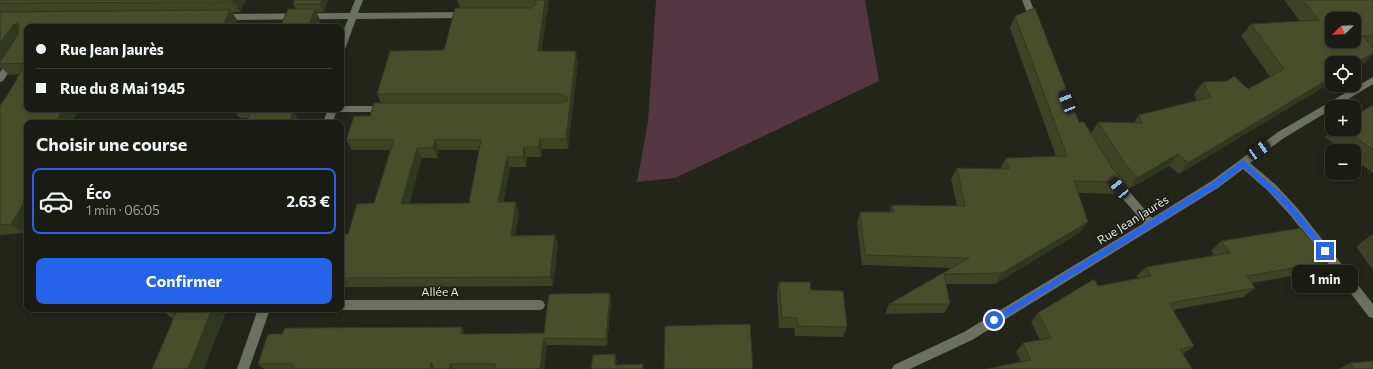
<!DOCTYPE html>
<html lang="fr">
<meta charset="utf-8">
<style>
:root{--surface:#1a1c14;--page:#272922;--text:#f1f3f6;--muted:#9fa1a0;--line:#383a34;--accent:#2563eb}
body{margin:0;font-family:Commissioner,sans-serif;background:var(--page);color:var(--text);height:100vh;display:flex;flex-direction:column;font-size:15px;white-space:nowrap}
*{box-sizing:border-box;margin:0}
p{font-size:13px;color:var(--muted)}
.icon{flex:none;width:22px;height:22px;fill:none;stroke:currentColor;stroke-width:2;stroke-linecap:round;stroke-linejoin:round}
.map{position:relative;flex:1;overflow:hidden}
.sheet{position:absolute;left:24px;top:120px;width:320px;height:192px;display:flex;flex-direction:column;background:var(--surface);border-radius:8px;box-shadow:0 2px 6px #0003,0 0 0 1px var(--line)}
.sheet>*{flex:none}
.hud{position:absolute;left:24px;top:24px;width:320px;height:88px;border-radius:8px;box-shadow:0 2px 6px #0003,0 0 0 1px var(--line);display:grid;align-content:center;height:88px;padding:0 12px;background:var(--surface)}
.needle{width:26px;rotate:247deg}
.buttons{position:absolute;left:1325px;top:12px;display:grid;gap:8px}
.buttons a{display:grid;place-items:center;width:36px;height:36px;border-radius:8px;background:var(--surface);box-shadow:0 2px 6px #0003,0 0 0 1px var(--line);font-size:20px}
.end{position:absolute;width:18px;height:18px;margin:-9px;border:5px solid #2563eb;background:#fff;box-shadow:0 0 0 2px #fff}
.from{border-radius:50%}
.bubble{position:absolute;height:28px;border-radius:8px;background:var(--surface);box-shadow:0 2px 6px #0003,0 0 0 1px var(--line);font-size:13px;font-weight:700;line-height:28px;text-align:center}
.car{position:absolute;width:12px;height:24px;margin:-12px -6px;border-radius:5px;box-shadow:0 0 3px 1px #0007;background:linear-gradient(#222 24%,#8ab4d8 0 40%,#222 0 76%,#8ab4d8 0 86%,#222 0)}
.hud b{display:flex;align-items:center;gap:14px;height:38px;font-size:15px}
.hud b+b{border-top:1px solid var(--line)}
.hud i{width:10px;height:10px;background:var(--text)}
ul{padding:0;list-style:none}
li{display:flex;align-items:center;gap:12px;height:66px;margin:0 8px 6px;padding:0 4px;border:2px solid transparent;border-radius:8px}
li div{flex:1}
li b{display:block;font-size:15px}
li em{font-style:normal;font-weight:700}
li.current{border-color:var(--accent)}
li>.icon{width:36px;height:36px;stroke-width:1.5}
h2{padding:0 12px;font-size:18px;line-height:48px}
.button{display:flex;gap:8px;margin-top:auto;padding:8px 12px}
.button a{flex:1;height:46px;border-radius:8px;background:var(--accent);color:#fff;font-size:16px;font-weight:700;line-height:46px;text-align:center}
.map>svg:first-child{display:block}
.green{fill:#543742}
.lines{fill:none;stroke-linecap:round;stroke-linejoin:round}
.minor{fill:#6c7060;fill-rule:evenodd}
.wall{fill:#3e4326;fill-rule:evenodd}
.shaded-wall{fill:#32371f}
.building{fill:#484e2c;stroke:#32371f;fill-rule:evenodd}
.route{fill:#2563eb}
.labels{text-anchor:middle;stroke-width:3;stroke-linejoin:round;paint-order:stroke}
.street-label{font-size:12px;fill:#e6e8e1;stroke:#1a1c12}
</style>
<div class="map">
<svg width="1373" height="369" viewBox="0 0 1373 369">
<rect width="100%" height="100%" fill="#23251b"/>
<polygon class="green" points="656,0 865,0 879,81 675,178 637,182 648,122"/>
<g class="lines">
<g class="minor">
<polygon points="355,0 363,0 358,13 466,12 470,15 466,18 356,19 345,49 341,52 341,37 348,19 222,20 218,17 222,14 350,13"/>
<polygon points="1022,0 1030,0 1038,21 1037,23 1031,23"/>
<polygon points="27,35 27,45 3,81 0,82 0,72 24,36"/>
<polygon points="1373,77 1373,84 1335,107 1332,107 1332,109 1284,138 1250,163 1276,185 1299,210 1373,304 1373,318 1369,317 1291,216 1268,191 1243,169 1218,188 972,340 910,369 892,369 894,365 964,332 1144,223 1108,182 1107,179 1108,176 1116,176 1152,218 1210,182 1278,132"/>
<polygon points="341,106 385,106 390,109 385,112 336,112 333,123 323,123 328,109 341,109"/>
<polygon points="341,300 539,300 543,301 545,305 543,309 539,310 341,310 338,309 341,309"/>
<polygon points="258,309 270,309 249,369 237,369"/>
</g>
</g>
<g class="wall">
<polygon points="0,0 246,0 240,12 232,12 237,20 27,27 27,109 79,109 71,123 27,123 27,227 23,233 0,235 0,106 17,80 16,79 19,74 9,75 1,67 0,69"/>
<polygon points="295,0 328,0 324,12 316,12 320,20 318,27 280,27 296,9 293,4"/>
<path d="M457,0H549L541,51L578,62L568,149H542L541,157H527L526,167H510L503,202L519,212L515,236L555,235L558,244L553,286L341,287V234H348L374,203L390,150H352L346,140L370,116L381,103L377,94L444,50L460,8ZM439,150H479L469,203L409,204L422,158H438Z"/>
<polygon points="1284,0 1373,0 1373,54 1364,63 1332,63 1332,82 1179,174 1169,166 1129,189 1124,183 1116,194 1078,193 1088,222 1079,233 995,284 946,284 950,304 944,313 885,314 889,304 952,268 862,265 857,223 860,212 890,212 892,205 957,206 951,179 957,168 1000,169 1006,158 1056,156 1010,28 1015,16 1079,122 1091,133 1098,122 1134,123 1139,115 1197,101 1194,94 1203,82 1248,89 1270,77 1241,36 1251,24 1300,21"/>
<polygon points="1373,105 1373,173 1354,159 1354,151 1344,151 1325,137 1334,129 1354,129"/>
<polygon points="233,109 290,109 300,121 299,123 246,123 248,118 240,118"/>
<polygon points="1371,235 1373,235 1373,270 1356,247"/>
<polygon points="1221,241 1328,262 1315,272 1251,283 1255,288 1243,297 1172,310 1194,346 1183,354 1021,362 1016,352 1023,343 1040,340 1031,322 1038,313 1098,286 1138,278 1136,276 1146,267 1214,255 1211,251"/>
<polygon points="779,282 811,290 847,327 843,337 795,336 794,328 779,328 777,293"/>
<polygon points="610,293 611,301 607,346 547,345 544,369 264,369 258,364 466,334 544,333"/>
<polygon points="162,309 227,309 204,369 173,319 161,310"/>
<polygon points="1350,363 1373,369 1339,369"/>
</g>
<g class="shaded-wall">
<polygon points="235,0 246,0 240,12 234,2"/>
<polygon points="322,0 328,0 324,12 320,4"/>
<polygon points="545,0 549,0 540,62 538,51"/>
<polygon points="315,9 320,20 318,27 308,27"/>
<polygon points="230,10 237,20 234,27 222,27"/>
<polygon points="17,23 27,34 0,64 0,43 13,25"/>
<polygon points="576,51 578,62 568,149 566,139"/>
<polygon points="1373,53 1373,54 1364,63 1354,69 1354,64"/>
<polygon points="1332,77 1332,82 1179,174 1188,163"/>
<polygon points="63,109 79,109 71,123 55,123"/>
<polygon points="293,111 300,121 299,123 289,123"/>
<polygon points="540,139 542,149 541,157 539,147"/>
<polygon points="435,140 439,150 438,158 433,148"/>
<polygon points="524,147 527,157 526,167 523,157"/>
<polygon points="417,148 422,158 406,214 401,204"/>
<polygon points="1178,154 1169,166 1129,189 1137,178"/>
<polygon points="507,157 510,167 502,212 498,202"/>
<polygon points="27,198 27,227 23,233 11,224"/>
<polygon points="516,202 519,212 514,245 511,236"/>
<polygon points="1088,222 1079,233 995,284 1002,273"/>
<polygon points="555,235 558,244 553,286 550,277"/>
<polygon points="610,293 611,301 607,346 606,339"/>
<polygon points="212,309 227,309 204,369 188,369"/>
<polygon points="462,327 466,334 461,334"/>
<polygon points="544,338 547,345 544,369 540,369"/>
<polygon points="615,354 617,361 616,369 615,365"/>
<polygon points="431,362 436,369 430,369"/>
<polygon points="450,364 454,369 449,369"/>
</g>
<g class="building">
<polygon points="0,0 235,0 234,2 0,3"/>
<polygon points="295,0 322,0 320,4 293,4"/>
<path d="M533,0H545L538,51H576L566,139H540L539,147H524L523,157H507L498,202H516L511,236L555,235L550,277L341,278V234H348L357,204L374,203L394,140H346L354,116H370L374,103H562L568,100V97L562,94H377L390,51L444,50L455,8H532L537,3ZM435,140H481L469,203L401,204L417,148H433Z"/>
<path d="M1303,0H1373V36H1363L1373,48V53L1354,64V63H1332V77L1188,163L1178,154L1137,178L1124,162L1098,122L1142,123L1139,115L1211,97L1203,82L1227,81L1234,76L1248,89L1284,69L1251,24L1319,20ZM1332,19H1354V41H1332Z"/>
<polygon points="1035,8 1079,122 1084,122 1113,169 1125,182 1074,181 1088,222 1002,273 944,274 950,304 889,304 969,258 865,255 860,212 894,212 892,205 965,206 957,168 1009,169 1006,158 1067,156 1015,16"/>
<polygon points="288,9 315,9 308,27 280,27"/>
<polygon points="230,10 222,27 27,27 27,109 63,109 55,123 27,123 27,198 11,224 0,225 0,106 18,78 16,79 26,63 0,64 0,62 18,35 19,25 17,23 13,25 0,43 0,12"/>
<polygon points="1373,105 1373,150 1344,129 1354,129 1354,116"/>
<polygon points="252,109 290,109 293,111 289,123 246,123"/>
<polygon points="1301,228 1328,262 1247,276 1255,288 1169,303 1194,346 1180,349 1192,369 985,369 1031,360 1023,343 1051,338 1038,313 1094,279 1098,286 1151,276 1146,267 1230,253 1221,241"/>
<polygon points="779,282 810,282 811,290 843,291 847,327 798,326 797,318 782,317"/>
<polygon points="610,293 606,339 544,338 540,369 495,369 496,364 450,364 449,369 434,369 431,362 430,369 295,369 292,364 258,364 268,334 282,334 285,328 462,327 461,334 544,333 549,294"/>
<polygon points="162,309 212,309 188,369 152,369 177,310 161,310"/>
<polygon points="750,324 753,369 664,369 665,326"/>
<polygon points="615,354 615,365 643,364 643,369 591,369 593,355"/>
<polygon points="1373,361 1373,369 1354,369 1350,363"/>
</g>
<polygon class="route" points="1243,160 1287,199 1328,249 1328,253 1323,253 1282,203 1243,167 1217,187 997,322 992,322 992,318 1212,183"/>
<g class="labels">
<g class="street-label">
<text transform="translate(1133 220) rotate(-32)" y="4">Rue Jean Jaurès</text>
<text x="440" y="296">Allée A</text>
</g>
</g>
</svg>
<div class="buttons">
<a><svg class="needle" viewBox="-14 -14 28 28"><path d="M0-13l5 13h-10z" fill="#e53935"/><path d="M0 13l5-13h-10z" fill="#9fa1a0"/></svg></a>
<a><svg class="icon" aria-label="locate" viewBox="0 0 24 24"><circle cx="12" cy="12" r="6"/><path d="M12 2v4M12 18v4M2 12h4M18 12h4"/></svg></a>
<a>+</a>
<a>−</a>
</div>
<i class="end from" style="left:994px;top:320px"></i>
<i class="end" style="left:1325px;top:251px"></i>
<div class="bubble" style="left:1292px;top:265px;width:66px">1 min</div>
<i class="car" style="left:1067px;top:102px;rotate:338deg"></i>
<i class="car" style="left:1259px;top:150px;rotate:56deg"></i>
<i class="car" style="left:1119px;top:188px;rotate:321deg"></i>
<div class="hud">
<b><i class="from"></i>Rue Jean Jaurès</b>
<b><i></i>Rue du 8 Mai 1945</b>
</div>
<section class="sheet">
<h2>Choisir une course</h2>
<ul>
<li class="current"><svg class="icon" aria-label="car" viewBox="0 0 24 24"><path d="M5 17H2v-5l4-1 3-4h7l3 4 3 1v5h-3M9 17h6M6 11h13"/><circle cx="7" cy="17" r="2"/><circle cx="17" cy="17" r="2"/></svg><div><b>Éco</b><p>1 min · 06:05</p></div><em>2.63 €</em></li>
</ul>
<div class="button"><a>Confirmer</a></div>
</section>
</div>
